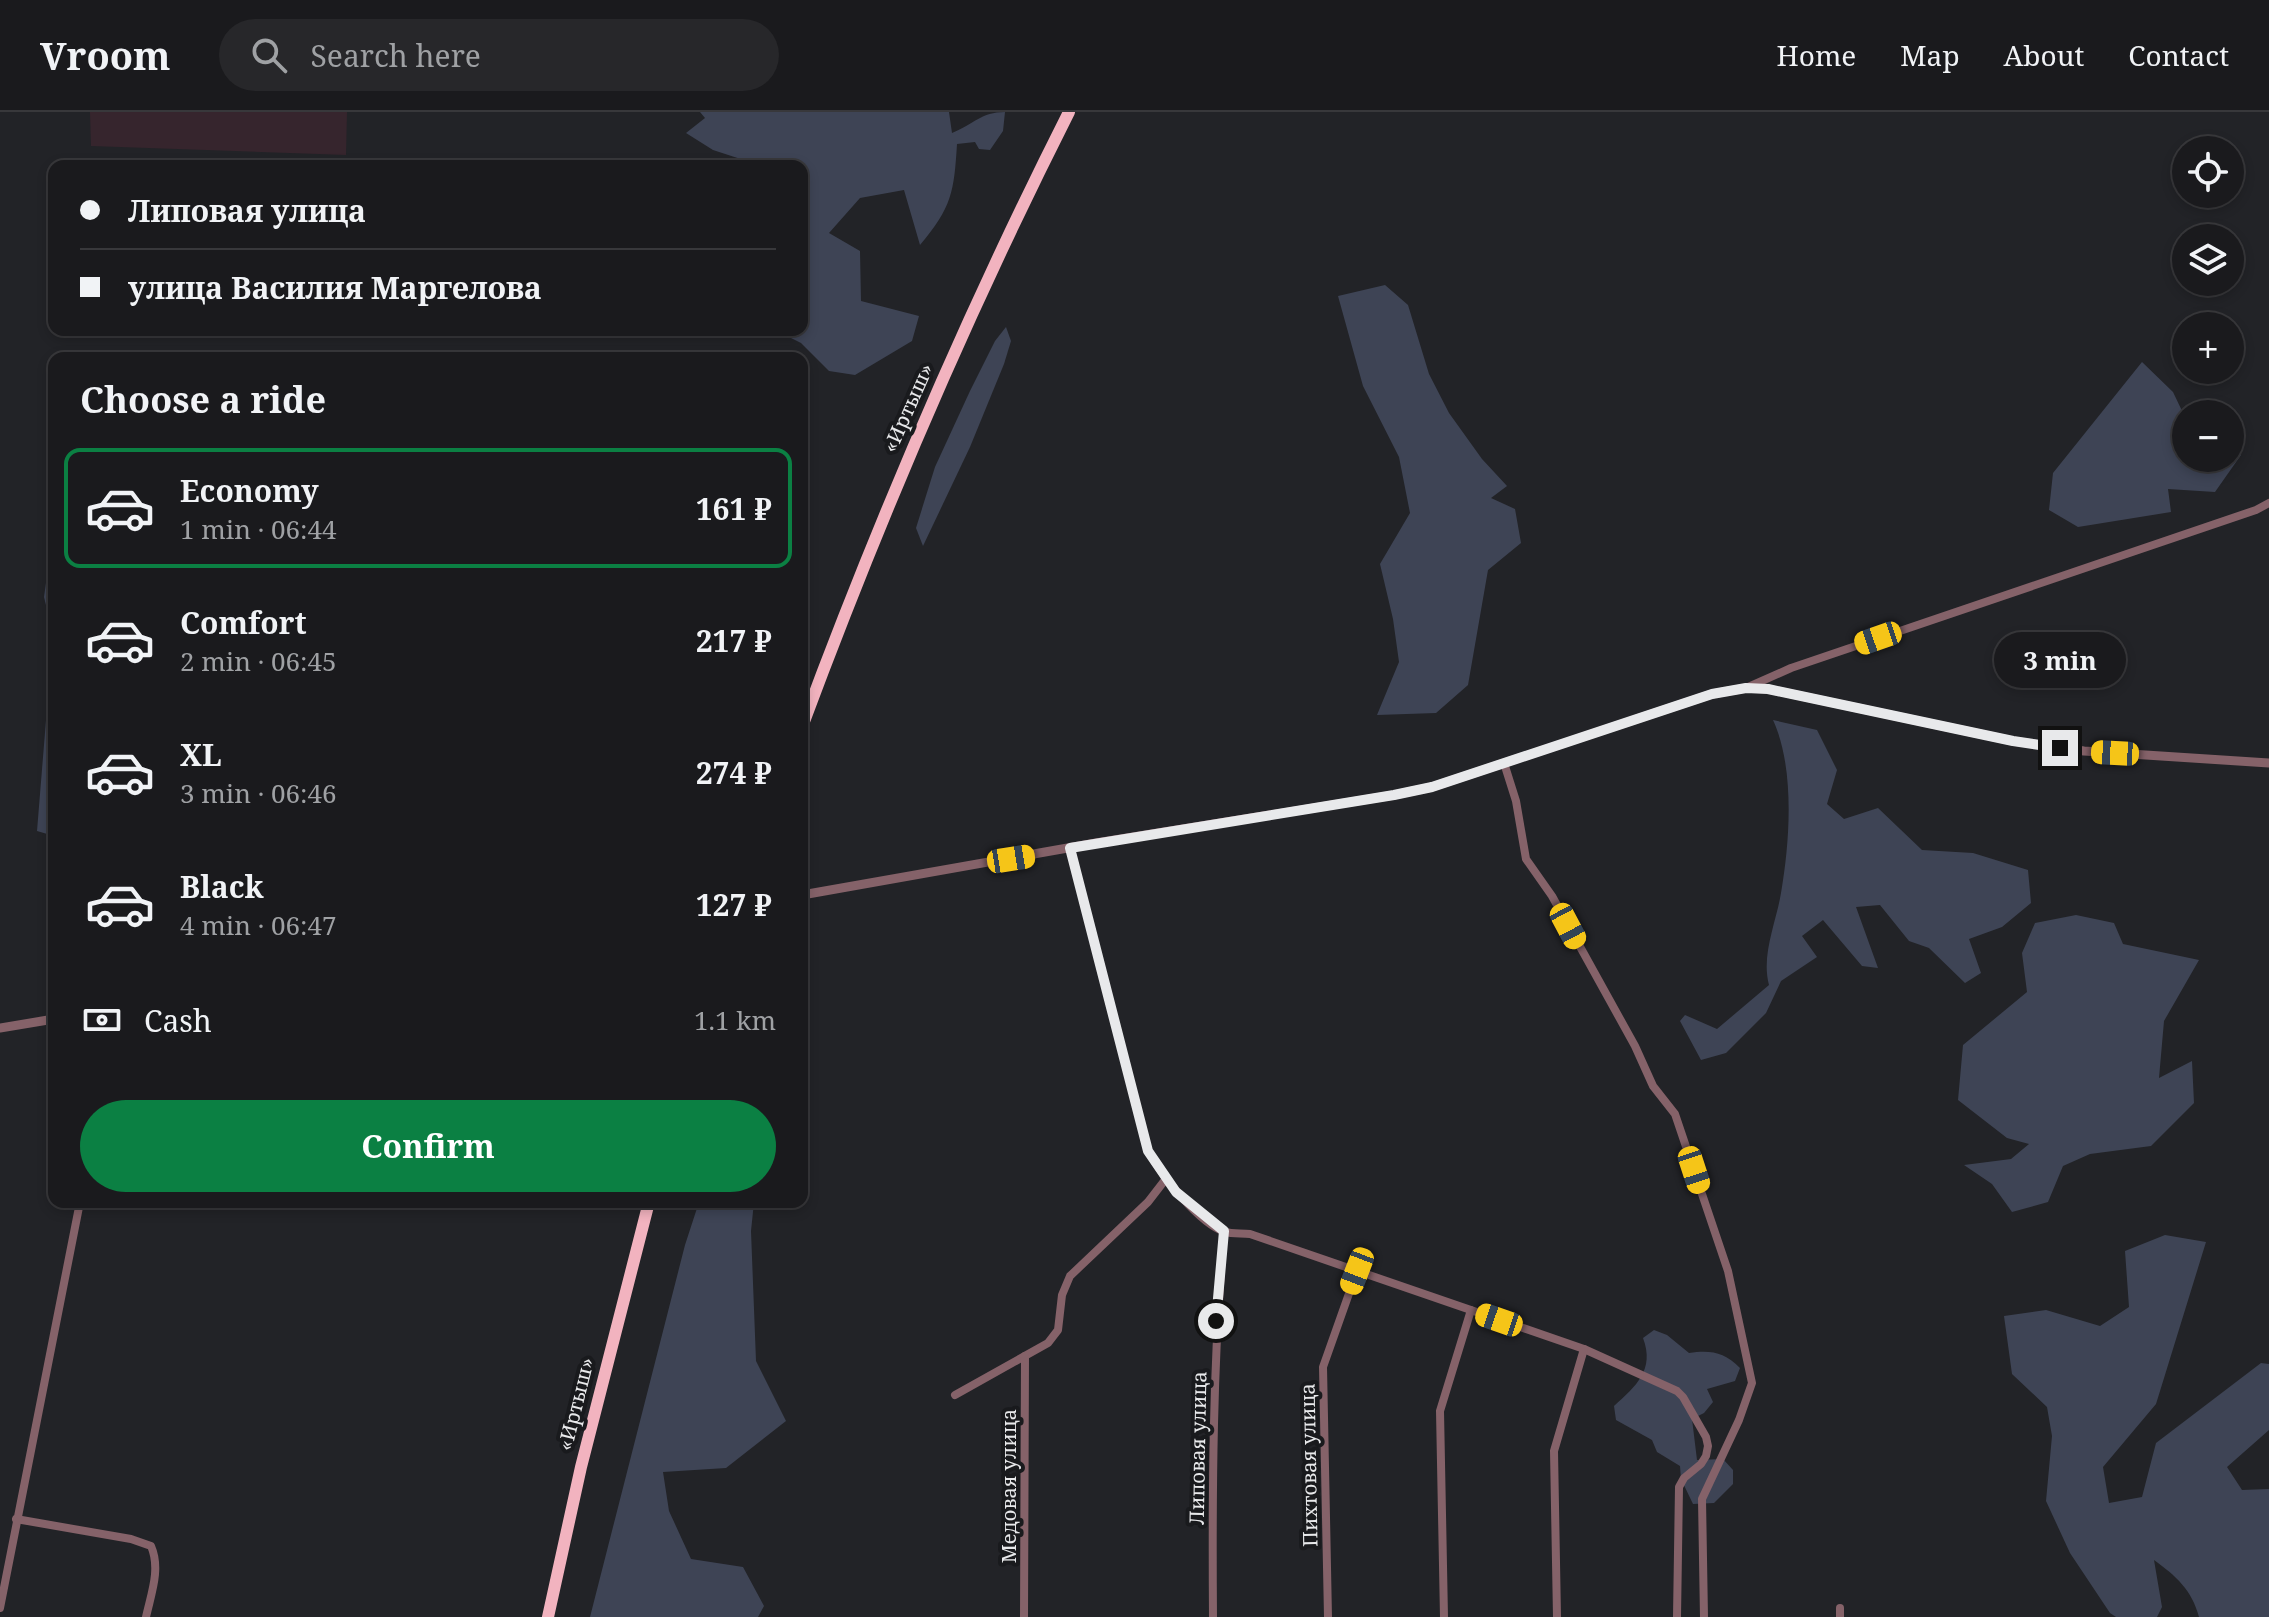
<!DOCTYPE html>
<meta charset="utf-8">
<style>
:root{--surface:#1a1a1d;--page:#27272a;--text:#f1f3f6;--muted:#9fa1a4;--line:#38383b;--accent:#0b8043}
body{margin:0;font-family:"Noto Serif",serif;background:var(--page);color:var(--text);height:100vh;display:flex;flex-direction:column;font-size:30px;white-space:nowrap}
*{box-sizing:border-box;margin:0}
p{font-size:26px;color:var(--muted)}
.icon{flex:none;width:44px;height:44px;fill:none;stroke:currentColor;stroke-width:2;stroke-linecap:round;stroke-linejoin:round}
.map{position:relative;flex:1;overflow:hidden}
.panel{position:absolute;left:48px;top:240px;width:760px;height:856px;display:flex;flex-direction:column;background:var(--surface);border-radius:16px;box-shadow:0 4px 12px #0003,0 0 0 2px var(--line)}
.panel>*{flex:none}
.top-card{position:absolute;left:48px;top:48px;width:760px;height:176px;border-radius:16px;box-shadow:0 4px 12px #0003,0 0 0 2px var(--line);display:grid;align-content:center;height:176px;padding:0 32px;background:var(--surface)}
.fabs{position:absolute;left:2172px;top:24px;display:grid;gap:16px}
.fabs a{display:grid;place-items:center;width:72px;height:72px;border-radius:50%;background:var(--surface);box-shadow:0 4px 12px #0003,0 0 0 2px var(--line);font-size:40px}
.end{position:absolute;width:36px;height:36px;margin:-18px;border:10px solid #e8e9eb;background:#111;box-shadow:0 0 0 4px #111}
.from{border-radius:50%}
.bubble{position:absolute;height:56px;border-radius:28px;background:var(--surface);box-shadow:0 4px 12px #0003,0 0 0 2px var(--line);font-size:26px;font-weight:700;line-height:56px;text-align:center}
.car{position:absolute;width:24px;height:48px;margin:-24px -12px;border-radius:10px;box-shadow:0 0 6px 2px #0007;background:linear-gradient(#f5c518 24%,#345 0 40%,#f5c518 0 76%,#345 0 86%,#f5c518 0)}
.top-card b{display:flex;align-items:center;gap:28px;height:76px;font-size:30px}
.top-card b+b{border-top:2px solid var(--line)}
.top-card i{width:20px;height:20px;background:var(--text)}
ul{padding:0;list-style:none}
li{display:flex;align-items:center;gap:24px;height:120px;margin:0 16px 12px;padding:0 16px;border:4px solid transparent;border-radius:16px}
li div{flex:1}
li b{display:block;font-size:30px}
li em{font-style:normal;font-weight:700}
li.current{border-color:var(--accent)}
li>.icon{width:72px;height:72px;stroke-width:1.5}
h2{padding:0 32px;font-size:36px;line-height:96px}
.pay{display:flex;align-items:center;gap:20px;height:88px;padding:0 32px;font-size:30px}
.pay p{margin-inline-start:auto}
.button{display:flex;gap:16px;margin-top:auto;padding:16px 32px}
.button a{flex:1;height:92px;border-radius:48px;background:var(--accent);color:#fff;font-size:32px;font-weight:700;line-height:92px;text-align:center}
header{display:flex;align-items:center;gap:48px;box-sizing:border-box;height:112px;padding:0 40px;background:var(--surface);border-bottom:2px solid var(--line)}
header strong{font-size:38px}
nav{display:flex;gap:44px;margin-inline-start:auto;font-size:28px}
.search{width:560px;height:72px;background:var(--page);display:flex;align-items:center;gap:20px;box-sizing:border-box;padding:0 28px;border-radius:44px;color:var(--muted);font-size:30px}
.map>svg:first-child{display:block}
.industrial{fill:#36252d}
.green{fill:#3e4455}
.lines{fill:none;stroke-linecap:round;stroke-linejoin:round}
.minor{stroke:#856269;stroke-width:8}
.tertiary{stroke:#856269;stroke-width:9}
.trunk{stroke:#f2b3bf;stroke-width:12}
.route{stroke:#e8e9eb;stroke-width:10}
.labels{text-anchor:middle;stroke-width:8;stroke-linejoin:round;paint-order:stroke}
.street-label{font-size:20px;fill:#e8e9eb;stroke:#191a1d}
</style>
<header>
<strong>Vroom</strong>
<div class="search"><svg class="icon" aria-label="search" viewBox="0 0 24 24"><circle cx="10" cy="10" r="6"/><path d="M15 15l6 6"/></svg>Search here</div>
<nav><a>Home</a><a>Map</a><a>About</a><a>Contact</a></nav>
</header>
<div class="map">
<svg width="2269" height="1505" viewBox="0 0 2269 1505">
<rect width="100%" height="100%" fill="#222327"/>
<polygon class="industrial" points="90,0 347,0 346,43 91,34"/>
<g class="green">
<path d="M700,0H949L952,21C974,12 981,0 1005,0L1003,19L990,38L979,37L975,30L957,32C954,80 952,95 920,133L904,78L860,86L829,121L860,139L861,189L919,204L912,229L855,263L829,259L801,231L775,218H802V116L805,112L802,104V54H762L713,38L686,21L705,6Z"/>
<polygon points="1385,173 1408,193 1429,262 1449,301 1482,347 1507,374 1491,386 1515,397 1521,431 1488,458 1468,573 1436,601 1377,603 1399,550 1393,507 1380,452 1410,401 1399,345 1363,274 1338,184"/>
<polygon points="1006,215 1011,229 1004,252 970,335 923,434 916,416 935,355 970,279 995,229"/>
<polygon points="2142,250 2173,280 2183,301 2186,302 2186,346 2230,346 2230,329 2241,343 2215,380 2168,377 2171,400 2078,415 2049,398 2053,361"/>
<polygon points="54,414 54,724 37,719 53,522 44,485"/>
<path d="M1773,608L1817,618L1837,658L1827,692L1844,707L1878,696L1922,738L1973,741L2028,758L2031,791L2002,815L1969,827L1981,861L1965,871L1929,836L1909,829L1880,793L1856,795L1878,856L1862,854L1823,808L1802,824L1817,845L1781,869L1766,901L1726,941L1701,948L1680,909L1685,903L1717,917L1769,873C1761,843 1776,811 1781,781C1790,729 1795,656 1773,608Z"/>
<polygon points="2076,803 2114,811 2123,832 2199,848 2164,909 2159,966 2192,949 2194,991 2151,1034 2090,1042 2063,1054 2048,1090 2012,1100 1992,1072 1964,1053 2011,1047 2029,1032 2007,1026 1958,988 1963,933 2027,880 2022,841 2035,811"/>
<polygon points="699,1090 754,1090 751,1119 756,1249 786,1309 726,1356 663,1360 669,1399 691,1447 743,1455 764,1494 758,1505 590,1505 685,1133"/>
<path d="M2165,1123L2206,1130L2156,1292L2103,1355L2109,1391L2142,1385L2156,1331L2261,1251L2269,1252V1318L2227,1355L2242,1378L2269,1377V1505H2199C2192,1478 2176,1464 2154,1448L2162,1495L2157,1505H2116L2110,1501L2070,1441L2046,1389L2052,1324L2047,1295L2012,1262L2004,1204L2046,1198L2100,1214L2129,1195L2125,1139Z"/>
<path d="M1654,1218L1667,1223L1689,1241C1711,1238 1724,1240 1740,1256L1735,1269L1707,1277L1713,1290L1704,1301L1692,1307L1697,1348L1723,1347L1733,1358V1372L1714,1391L1693,1392L1681,1367L1680,1354L1657,1340L1652,1328L1616,1308L1614,1294C1636,1274 1655,1258 1643,1226Z"/>
</g>
<g class="lines">
<g class="minor">
<polyline points="1746,576 1791,556 2256,398 2269,391"/>
<polyline points="1504,651 1516,689 1526,747 1552,784 1635,934 1653,974 1675,1002 1728,1159 1752,1271 1739,1308 1702,1387 1704,1505"/>
<path d="M1070,736L1148,1039C1162,1063 1198,1111 1225,1120C1233,1122 1242,1121 1250,1122L1584,1237L1677,1279L1683,1285L1706,1325L1708,1334L1706,1344L1701,1352L1684,1366L1679,1375L1677,1505"/>
<polyline points="955,1283 1048,1231 1058,1218 1062,1183 1070,1164 1148,1090 1165,1068"/>
<path d="M16,1407L131,1427L151,1434C161,1457 151,1482 146,1505"/>
<polyline points="0,1496 80,1090"/>
<polyline points="1840,1496 1840,1505"/>
<polyline points="1024,1505 1025,1244"/>
<path d="M1213,1505C1212,1376 1213,1248 1224,1119"/>
<polyline points="1328,1505 1323,1255 1357,1159"/>
<polyline points="1444,1505 1440,1299 1471,1198"/>
<polyline points="1557,1505 1554,1339 1584,1237"/>
</g>
<g class="tertiary">
<polyline points="802,783 1096,731 1394,683 1432,675 1712,582 1746,576 1768,577 2013,629 2084,639 2269,651"/>
<polyline points="0,916 54,907"/>
</g>
<g class="trunk">
<path d="M802,615C880,405 968,200 1069,0"/>
<polyline points="548,1505 581,1355 649,1090"/>
</g>
</g>
<g class="lines">
<polyline class="route" points="1216,1209 1224,1119 1176,1080 1148,1039 1070,736 1394,683 1432,675 1712,582 1746,576 1768,577 2013,629 2060,636"/>
</g>
<g class="labels">
<g class="street-label">
<text transform="translate(908 296) rotate(-66)" y="7">«Иртыш»</text>
<text transform="translate(576 1292) rotate(-76)" y="7">«Иртыш»</text>
<text transform="translate(1198 1336) rotate(-89)" y="7">Липовая улица</text>
<text transform="translate(1309 1353) rotate(-91)" y="7">Пихтовая улица</text>
<text transform="translate(1009 1374) rotate(-90)" y="7">Медовая улица</text>
</g>
</g>
</svg>
<div class="fabs">
<a><svg class="icon" aria-label="locate" viewBox="0 0 24 24"><circle cx="12" cy="12" r="6"/><path d="M12 2v4M12 18v4M2 12h4M18 12h4"/></svg></a>
<a><svg class="icon" aria-label="layers" viewBox="0 0 24 24"><path d="M12 4l9 5-9 5-9-5zM3 14l9 5 9-5"/></svg></a>
<a>+</a>
<a>−</a>
</div>
<i class="end from" style="left:1216px;top:1209px"></i>
<i class="end" style="left:2060px;top:636px"></i>
<div class="bubble" style="left:1994px;top:520px;width:132px">3 min</div>
<i class="car" style="left:1878px;top:526px;rotate:251deg"></i>
<i class="car" style="left:2115px;top:641px;rotate:273deg"></i>
<i class="car" style="left:1011px;top:747px;rotate:81deg"></i>
<i class="car" style="left:1568px;top:814px;rotate:152deg"></i>
<i class="car" style="left:1694px;top:1058px;rotate:162deg"></i>
<i class="car" style="left:1357px;top:1159px;rotate:201deg"></i>
<i class="car" style="left:1499px;top:1208px;rotate:289deg"></i>
<div class="top-card">
<b><i class="from"></i>Липовая улица</b>
<b><i></i>улица Василия Маргелова</b>
</div>
<section class="panel">
<h2>Choose a ride</h2>
<ul>
<li class="current"><svg class="icon" aria-label="car" viewBox="0 0 24 24"><path d="M5 17H2v-5l4-1 3-4h7l3 4 3 1v5h-3M9 17h6M6 11h13"/><circle cx="7" cy="17" r="2"/><circle cx="17" cy="17" r="2"/></svg><div><b>Economy</b><p>1 min · 06:44</p></div><em>161 ₽</em></li>
<li><svg class="icon" aria-label="car" viewBox="0 0 24 24"><path d="M5 17H2v-5l4-1 3-4h7l3 4 3 1v5h-3M9 17h6M6 11h13"/><circle cx="7" cy="17" r="2"/><circle cx="17" cy="17" r="2"/></svg><div><b>Comfort</b><p>2 min · 06:45</p></div><em>217 ₽</em></li>
<li><svg class="icon" aria-label="car" viewBox="0 0 24 24"><path d="M5 17H2v-5l4-1 3-4h7l3 4 3 1v5h-3M9 17h6M6 11h13"/><circle cx="7" cy="17" r="2"/><circle cx="17" cy="17" r="2"/></svg><div><b>XL</b><p>3 min · 06:46</p></div><em>274 ₽</em></li>
<li><svg class="icon" aria-label="car" viewBox="0 0 24 24"><path d="M5 17H2v-5l4-1 3-4h7l3 4 3 1v5h-3M9 17h6M6 11h13"/><circle cx="7" cy="17" r="2"/><circle cx="17" cy="17" r="2"/></svg><div><b>Black</b><p>4 min · 06:47</p></div><em>127 ₽</em></li>
</ul>
<div class="pay"><svg class="icon" aria-label="cash" viewBox="0 0 24 24"><path d="M3 7h18v10H3z"/><circle cx="12" cy="12" r="2"/></svg>Cash<p>1.1 km</p></div>
<div class="button"><a>Confirm</a></div>
</section>
</div>
